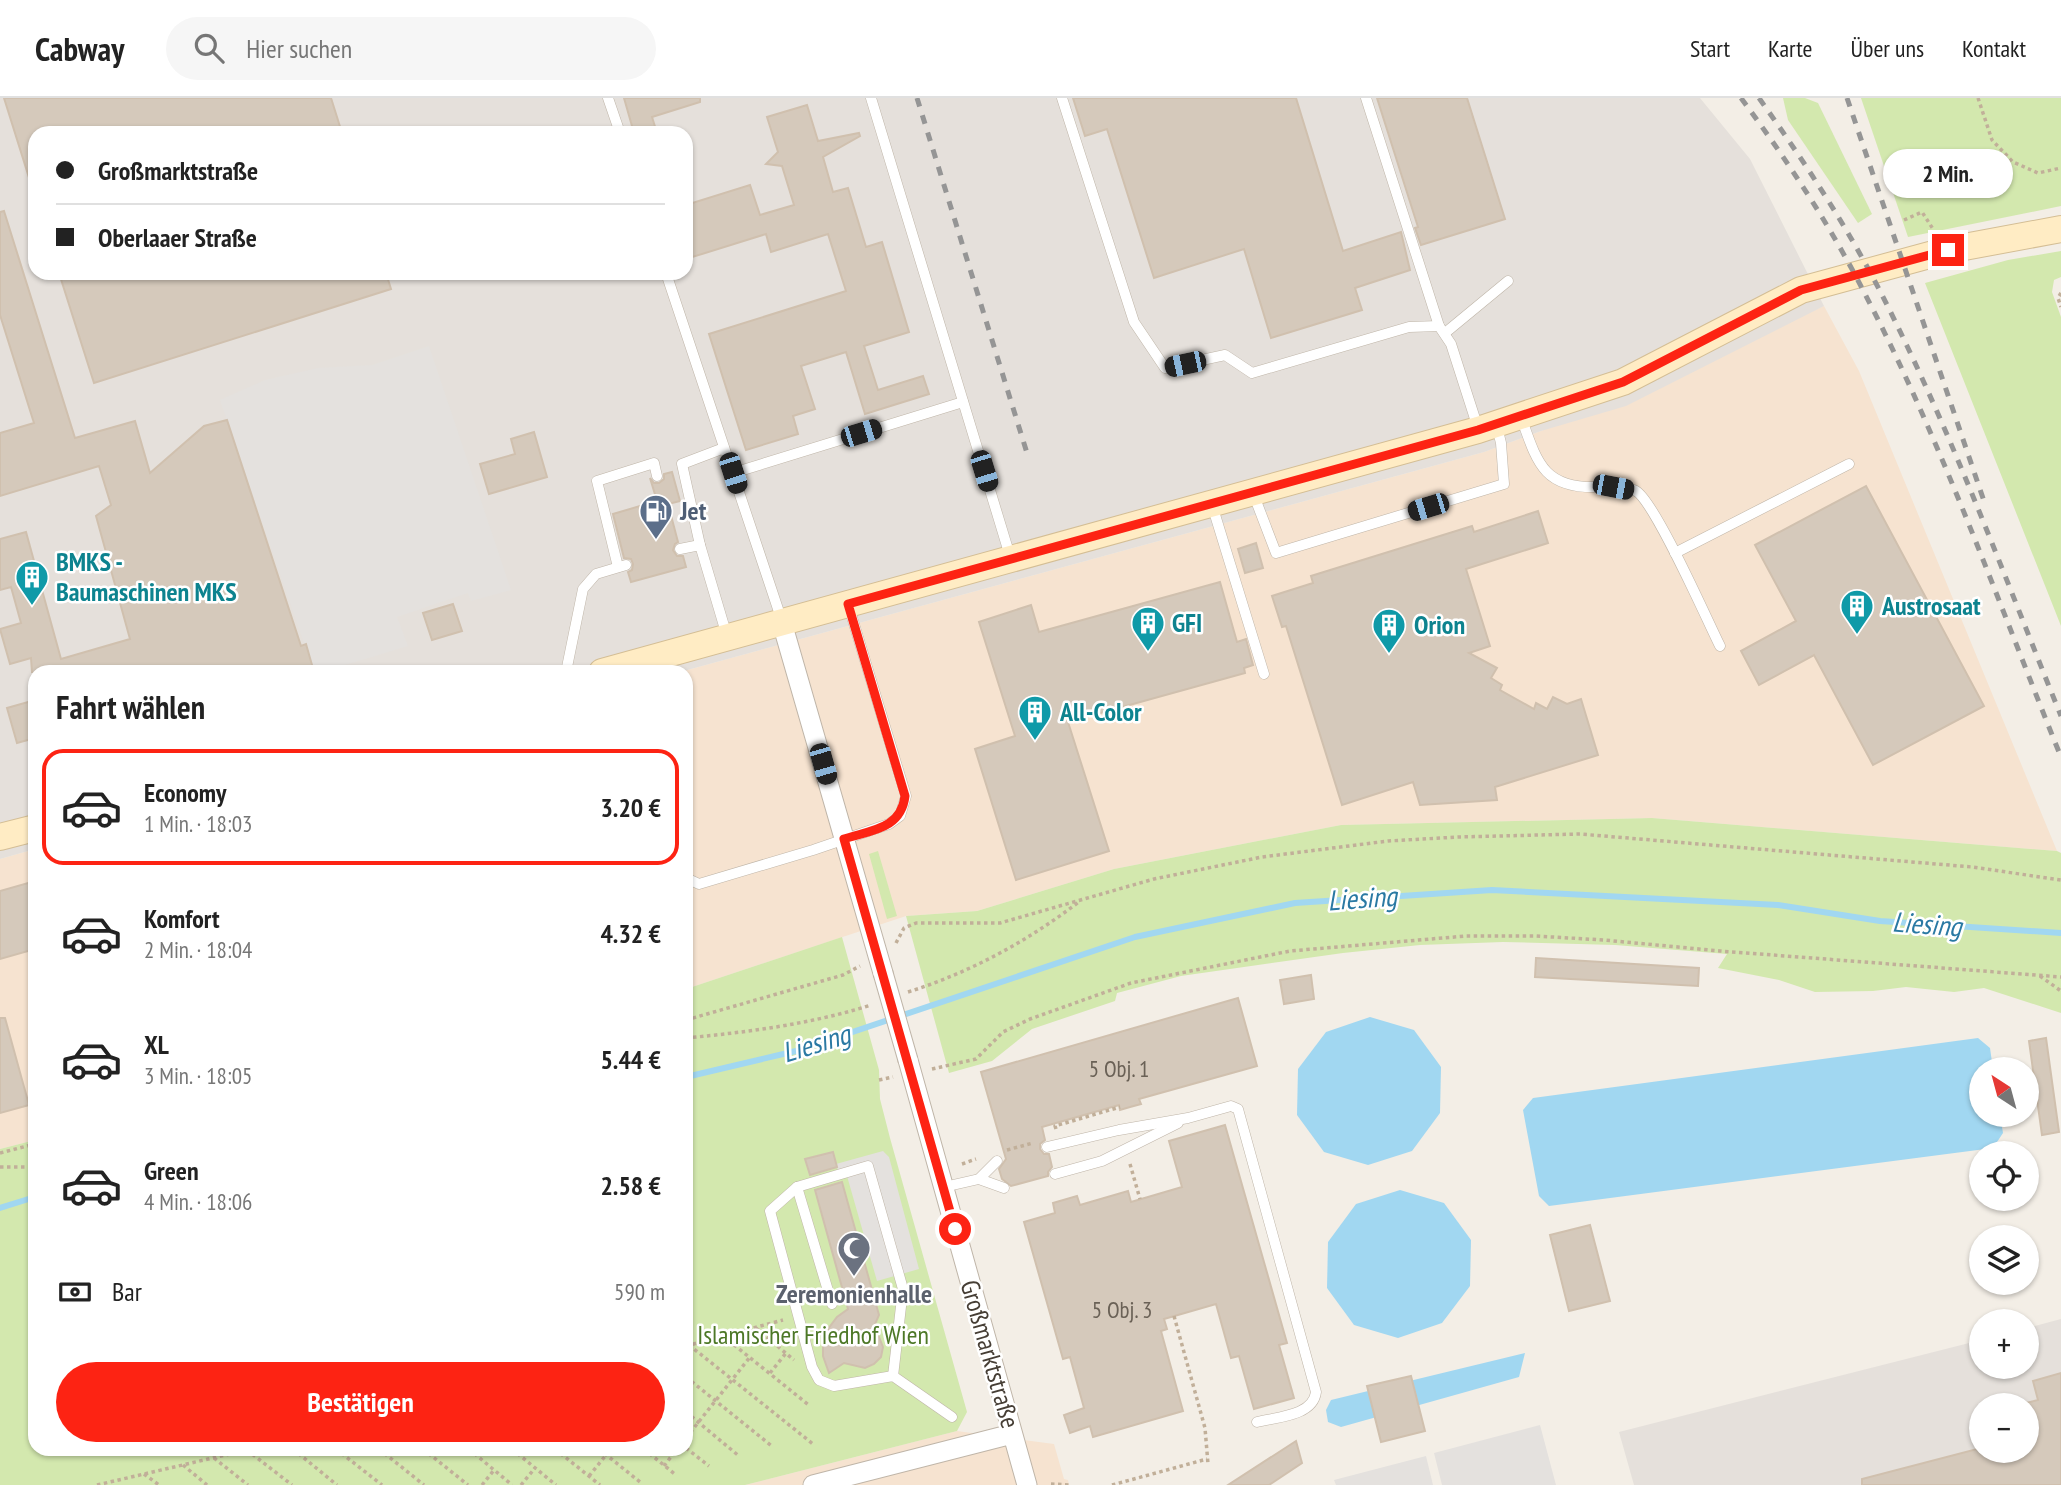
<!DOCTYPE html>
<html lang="de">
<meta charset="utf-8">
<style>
:root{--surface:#fff;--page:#f6f6f6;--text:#222;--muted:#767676;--line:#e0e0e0;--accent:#fd2313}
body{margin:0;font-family:"PT Sans Narrow",sans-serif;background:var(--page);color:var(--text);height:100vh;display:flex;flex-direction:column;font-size:26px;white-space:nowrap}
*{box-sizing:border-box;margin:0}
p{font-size:23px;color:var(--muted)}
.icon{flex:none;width:38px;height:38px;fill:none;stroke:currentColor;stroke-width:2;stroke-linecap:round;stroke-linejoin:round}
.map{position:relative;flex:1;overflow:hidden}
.drawer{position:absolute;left:28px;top:567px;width:665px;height:791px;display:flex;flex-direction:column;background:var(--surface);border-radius:21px;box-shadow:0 2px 5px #0004}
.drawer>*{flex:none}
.top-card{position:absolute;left:28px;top:28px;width:665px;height:154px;border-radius:21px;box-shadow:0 2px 5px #0004;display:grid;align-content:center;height:154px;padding:0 28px;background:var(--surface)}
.needle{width:46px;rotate:324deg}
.buttons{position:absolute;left:1969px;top:959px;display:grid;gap:14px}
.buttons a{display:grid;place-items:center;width:70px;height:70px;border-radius:50%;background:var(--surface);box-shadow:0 2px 5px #0004;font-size:35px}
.end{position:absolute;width:32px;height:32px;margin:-16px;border:9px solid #fd2313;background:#fff;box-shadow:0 0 0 4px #fff}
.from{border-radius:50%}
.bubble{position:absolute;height:49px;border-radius:24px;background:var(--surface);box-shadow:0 2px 5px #0004;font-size:23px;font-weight:600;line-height:49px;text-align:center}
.car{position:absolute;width:21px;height:42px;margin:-21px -10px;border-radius:9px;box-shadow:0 0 5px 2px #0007;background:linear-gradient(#222 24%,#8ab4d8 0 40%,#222 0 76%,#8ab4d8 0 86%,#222 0)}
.top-card b{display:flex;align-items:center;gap:24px;height:66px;font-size:26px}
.top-card b+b{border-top:2px solid var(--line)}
.top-card i{width:18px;height:18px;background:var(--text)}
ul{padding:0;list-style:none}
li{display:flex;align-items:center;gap:21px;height:116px;margin:0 14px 10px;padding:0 14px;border:4px solid transparent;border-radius:21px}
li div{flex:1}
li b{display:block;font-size:26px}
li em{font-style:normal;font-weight:600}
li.active{border-color:var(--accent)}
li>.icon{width:63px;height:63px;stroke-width:1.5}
h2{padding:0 28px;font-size:32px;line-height:84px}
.pay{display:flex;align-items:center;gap:18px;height:77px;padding:0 28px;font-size:26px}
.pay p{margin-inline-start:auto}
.action{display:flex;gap:14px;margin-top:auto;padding:14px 28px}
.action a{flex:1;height:80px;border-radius:42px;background:var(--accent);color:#fff;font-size:28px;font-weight:600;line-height:80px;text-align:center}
header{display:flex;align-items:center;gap:42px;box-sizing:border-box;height:98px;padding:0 35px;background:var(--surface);border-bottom:2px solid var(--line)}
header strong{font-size:33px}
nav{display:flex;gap:38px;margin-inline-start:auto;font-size:24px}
.search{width:490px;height:63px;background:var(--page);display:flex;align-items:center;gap:18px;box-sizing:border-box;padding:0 24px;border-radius:38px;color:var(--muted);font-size:26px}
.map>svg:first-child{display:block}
.commercial{fill:#f6e3d0}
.industrial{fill:#e5e0db;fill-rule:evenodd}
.green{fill:#d3e8ae}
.parking{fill:#e4e1de}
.water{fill:#a1d7f1}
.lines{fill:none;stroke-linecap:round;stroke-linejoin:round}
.stream{stroke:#a1d7f1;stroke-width:6}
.building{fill:#d5c9bb;stroke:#d0c0ae;stroke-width:2}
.lane-casing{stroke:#bfb5a8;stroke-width:11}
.street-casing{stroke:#bfb5a8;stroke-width:21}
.secondary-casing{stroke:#d4be95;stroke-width:28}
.path{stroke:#c1af99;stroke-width:3.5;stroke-dasharray:3.5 3.5;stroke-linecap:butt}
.lane{stroke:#fff;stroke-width:10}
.street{stroke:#fff;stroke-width:19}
.secondary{stroke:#ffecc4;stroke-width:26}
.rail{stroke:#959595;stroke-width:5;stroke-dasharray:9 9;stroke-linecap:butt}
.street-bridge-casing{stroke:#bfb5a8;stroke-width:21;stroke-linecap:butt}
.street-bridge{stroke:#fff;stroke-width:19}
.route{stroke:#fd2313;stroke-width:9}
.labels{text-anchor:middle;stroke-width:5;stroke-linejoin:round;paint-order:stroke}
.number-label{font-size:23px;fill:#6a6156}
.service-label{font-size:26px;font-weight:bold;fill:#4e5e75;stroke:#fff;text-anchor:start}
.culture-label{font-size:26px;font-weight:bold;fill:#0d838f;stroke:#fff;text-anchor:start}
.worship-label{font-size:26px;font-weight:bold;fill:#5b616d;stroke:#fff}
.park-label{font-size:26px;fill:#4d7827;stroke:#fff}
.street-label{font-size:26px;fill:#463e35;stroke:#fff}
.water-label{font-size:28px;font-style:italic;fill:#2a79a3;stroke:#fff}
</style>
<header>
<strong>Cabway</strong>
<div class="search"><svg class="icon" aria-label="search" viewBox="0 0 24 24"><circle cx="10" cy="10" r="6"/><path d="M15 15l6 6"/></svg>Hier suchen</div>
<nav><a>Start</a><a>Karte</a><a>Über uns</a><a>Kontakt</a></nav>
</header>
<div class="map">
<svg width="2061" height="1387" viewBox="0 0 2061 1387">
<rect width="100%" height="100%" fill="#f3eee6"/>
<g class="commercial">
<polygon points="1824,208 1859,273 2057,753 1652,720 1341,727 1114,771 977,813 906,818 686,891 686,574 680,574 1484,354 1541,333"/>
<polygon points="35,751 35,1042 0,1051 0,761"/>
<polygon points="957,1333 1054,1346 1064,1381 1068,1382 1069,1387 745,1387"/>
</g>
<g class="industrial">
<path d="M0,0H1700L1750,61L1824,208L1626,308L1541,333L1484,354L680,574H35V751L0,761ZM35,35H686V175H35Z"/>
<path d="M2061,1221V1387H1634L1619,1334L1981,1242V1269H2026L2027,1230ZM1981,1307H2026V1353H1981Z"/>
</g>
<g class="green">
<polygon points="1783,0 1805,0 1818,5 1872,116 1858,125 1788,22"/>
<polygon points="1861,0 2061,0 2061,108 1908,139"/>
<polygon points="2061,153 2061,179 2054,182 2052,194 2061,219 2061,528 1925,185 2008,162"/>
<polygon points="1652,720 2057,753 2061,755 2061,915 1984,890 1954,894 1906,889 1873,893 1815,894 1779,882 1718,870 1727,856 1615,847 1503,844 1420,847 1343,855 1181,878 1117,895 1115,903 1032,931 992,963 949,975 906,818 977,813 1114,771 1341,727"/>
<polygon points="878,753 897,818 887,821 869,756"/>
<polygon points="842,839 879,972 880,1001 890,1040 967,1314 957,1333 745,1387 0,1387 0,1051 35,1042 35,1351 686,1351 686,891"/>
</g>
<g class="parking">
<polygon points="429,248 511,492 471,503 468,495 397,519 408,548 322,574 314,574 220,302 265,282 318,270 372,267"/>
<polygon points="883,1053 889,1059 919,1171 877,1183 847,1078 840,1079 836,1066"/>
<polygon points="1540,1327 1556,1387 1442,1387 1434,1355"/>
<polygon points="1426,1358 1433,1387 1336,1387 1334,1382"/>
</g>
<g class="water">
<polygon points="1370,919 1414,932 1441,969 1440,1015 1412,1053 1368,1067 1324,1054 1297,1017 1298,971 1326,934"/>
<polygon points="1978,940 1990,950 1993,971 1981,971 1981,1017 2000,1017 2003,1035 1993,1050 1549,1108 1539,1098 1523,1012 1533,1000"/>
<polygon points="1400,1092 1444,1105 1471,1142 1470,1188 1442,1225 1398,1240 1354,1227 1327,1190 1328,1144 1356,1106"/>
<polygon points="1525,1255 1519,1279 1341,1329 1328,1324 1326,1312 1331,1302"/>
</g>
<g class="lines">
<g class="stream">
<polyline points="686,979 796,953 1135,839 1295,805 1492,792 1778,807 1880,823 2061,835"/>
<polyline points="0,1110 35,1099"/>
</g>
</g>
<g class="building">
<polygon points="4,0 331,0 342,35 35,35 35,85 31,86"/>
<polygon points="624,0 700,0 700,4 652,19 657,35 634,35"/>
<polygon points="1073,0 1296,0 1343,153 1401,134 1410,172 1355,190 1362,212 1271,240 1244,151 1154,180 1107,31 1085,38"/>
<polygon points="1377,0 1467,0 1505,121 1421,147 1415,130 1418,129"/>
<polygon points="807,7 818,43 859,35 860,38 823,59 833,94 848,90 866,149 882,144 909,234 864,248 878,292 923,278 929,296 865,316 846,254 801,268 815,311 793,318 798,336 746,352 709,236 846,193 828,136 771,154 766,136 686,161 686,107 750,87 760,117 794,107 782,68 766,66 778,54 767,19"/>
<polygon points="4,113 75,340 135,323 150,375 204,328 227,322 301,548 306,546 314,574 32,574 31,560 10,566 0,531 21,525 11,489 0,492 0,441 26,434 61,561 130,541 96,418 111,407 99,368 0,398 0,335 34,325 0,217 0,114"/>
<polygon points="59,175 386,175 391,191 94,285"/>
<polygon points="534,334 547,379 489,396 480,366 515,356 511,341"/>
<polygon points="672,374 680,403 668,406 678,444 675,446 673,452 677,458 683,458 686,469 631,484 628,474 632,472 633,466 631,461 624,460 613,416 657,403 650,380 654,385 659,385 664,381 664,376"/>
<polygon points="1866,388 1984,608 1873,667 1814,557 1759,587 1741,553 1796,523 1755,447"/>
<polygon points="1538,413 1548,445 1466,471 1490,548 1469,555 1497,570 1491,580 1502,587 1500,592 1534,611 1536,605 1547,611 1553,599 1567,606 1581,601 1598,657 1495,689 1497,702 1420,707 1413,684 1342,707 1286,528 1282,529 1272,498 1313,485 1311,478 1472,428 1474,434"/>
<polygon points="1256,445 1263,470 1245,475 1238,451"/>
<polygon points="1220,484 1237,544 1246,541 1253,567 1244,570 1245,575 1068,624 1109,753 1016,782 975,651 1015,638 979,524 1031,507 1039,534"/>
<polygon points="453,506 462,533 432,542 423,515"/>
<polygon points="35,602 35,640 17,645 7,610"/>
<polygon points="35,783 35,851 0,861 0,793"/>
<polygon points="1536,860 1699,870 1698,888 1535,879"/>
<polygon points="1311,877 1314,901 1284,906 1280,882"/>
<polygon points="1238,900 1257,968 1139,1001 1141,1006 1130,1009 1120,1012 1119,1007 1042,1029 1045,1042 1040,1046 1040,1051 1044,1056 1049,1056 1052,1069 1048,1074 1048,1078 1011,1088 1002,1081 999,1071 1006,1061 981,974"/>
<polygon points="0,920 5,920 29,1007 0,1015"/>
<polygon points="2046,940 2059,1034 2042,1037 2029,943"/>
<polygon points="1225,1027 1287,1245 1279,1247 1294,1300 1254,1311 1239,1258 1231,1260 1216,1206 1164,1221 1167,1231 1161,1233 1183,1313 1093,1339 1090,1328 1070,1335 1064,1317 1084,1310 1070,1259 1063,1261 1024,1124 1055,1115 1053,1105 1077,1098 1080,1107 1128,1093 1131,1104 1182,1089 1169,1043"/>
<polygon points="833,1054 837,1069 810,1077 805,1061"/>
<polygon points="842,1084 879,1217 872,1233 879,1239 883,1249 881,1259 874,1266 865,1270 844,1265 829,1275 823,1258 823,1246 828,1231 837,1219 848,1211 815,1092"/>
<polygon points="1590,1127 1610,1203 1569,1213 1550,1137"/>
<polygon points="2061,1275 2061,1387 1862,1387 1862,1381 1981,1350 1981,1353 2026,1353 2026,1305 2038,1302 2033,1283"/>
<polygon points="1411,1278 1425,1333 1381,1344 1367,1288"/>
<polygon points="1296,1343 1302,1365 1269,1387 1228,1387"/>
</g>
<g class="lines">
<defs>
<g id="lane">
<polyline points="608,0 620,35"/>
<polyline points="871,0 1010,458"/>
<polyline points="1062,0 1134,224 1165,270 1225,257 1252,275 1409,229 1439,228"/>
<polyline points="1366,0 1439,228 1451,246 1478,330"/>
<polyline points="666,175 782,523"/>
<polyline points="1445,235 1508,183"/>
<path d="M1521,319C1537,364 1543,391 1598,389C1609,389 1626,388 1636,393C1655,404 1707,522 1720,548"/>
<polyline points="733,375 963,304"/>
<polyline points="1253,395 1276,455 1504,386 1501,345 1497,329"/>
<polyline points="1212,407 1264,576"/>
<polyline points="700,447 682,366 724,350"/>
<polyline points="680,451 700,447 727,538"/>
<polyline points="1675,455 1849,366"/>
<polyline points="618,469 597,383 654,365 657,378"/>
<polyline points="566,574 583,491 596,476 626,467"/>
<polyline points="686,780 699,786 813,752 889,726 900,718 906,698 848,506"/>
<path d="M1047,1049L1119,1032L1188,1020L1231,1008L1238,1011L1316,1294C1313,1318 1277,1319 1257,1324"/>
<polyline points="1055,1076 1102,1063 1178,1025"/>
<polyline points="979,1081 1004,1090"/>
<polyline points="797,1089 770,1113 812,1269 819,1282 834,1288 893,1278 952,1319"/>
<polyline points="944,1089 979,1081 997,1063"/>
<polyline points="832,1206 797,1089 868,1068 903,1191 893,1278"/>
</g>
<g id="street">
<polyline points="782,525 883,875"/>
<polyline points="908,962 1027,1387"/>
<polyline points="813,1387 1012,1336"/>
</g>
<g id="secondary">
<polyline points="602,574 1478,332 1623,284 1801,192 1948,152 2061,131"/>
<polyline points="0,739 35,730"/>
</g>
</defs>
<use href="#lane" class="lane-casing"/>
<use href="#street" class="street-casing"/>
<use href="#secondary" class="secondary-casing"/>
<g class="path">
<polyline points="1978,0 1992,42 2013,64 2038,75 2061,70"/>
<polyline points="1904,122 1922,114 1933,131"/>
<polyline points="2061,195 2058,200 2061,209"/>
<polyline points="896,845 904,830 916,825 1000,825 1154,781 1262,759 1388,743 1458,739 1580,736 1972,769 2061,782"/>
<polyline points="2040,878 2061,893"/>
<path d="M908,894C971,874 1028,843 1080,803"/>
<polyline points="686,922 843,877 860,868"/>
<path d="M686,940C749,934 811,926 871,907"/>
<polyline points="932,971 976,961 1003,934 1030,921 1131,885 1290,853 1466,838 1535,838 1604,842 1720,853 2061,879"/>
<polyline points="879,982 893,979"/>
<polyline points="1056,1031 1055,1028 1120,1009"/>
<polyline points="1007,1052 1033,1045"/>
<polyline points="0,1055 35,1046"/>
<polyline points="962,1066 976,1061"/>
<polyline points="1130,1066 1140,1101"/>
<polyline points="0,1069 35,1069"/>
<polyline points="1174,1218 1205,1330 1208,1366"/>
<polyline points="756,1230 794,1262"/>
<polyline points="723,1238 810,1308"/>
<polyline points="689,1247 813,1346"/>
<polyline points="686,1248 783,1222"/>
<polyline points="770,1275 786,1255"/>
<polyline points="686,1279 773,1349"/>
<polyline points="686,1314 739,1358"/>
<polyline points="686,1340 750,1259"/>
<polyline points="686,1350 709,1368"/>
<polyline points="293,1351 337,1387"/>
<polyline points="336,1351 382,1387"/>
<polyline points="379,1351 424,1387"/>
<polyline points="423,1351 468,1387"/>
<polyline points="469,1351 512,1387"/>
<polyline points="512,1351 556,1387"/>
<polyline points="555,1351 600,1387"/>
<polyline points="599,1351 640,1384"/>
<polyline points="644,1351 676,1377"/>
<polyline points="247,1352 292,1387"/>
<polyline points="214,1360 248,1387"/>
<polyline points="183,1367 207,1387"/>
<polyline points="664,1368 677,1351"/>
<polyline points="144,1376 159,1387"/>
<polyline points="589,1378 611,1351"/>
<polyline points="1051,1386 1071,1387"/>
<polyline points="97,1387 251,1351"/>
<polyline points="482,1387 494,1372"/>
<polyline points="521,1387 535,1370"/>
<polyline points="1112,1387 1207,1361"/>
</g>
<use href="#lane" class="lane"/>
<use href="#street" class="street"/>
<use href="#secondary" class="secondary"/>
<g class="rail">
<polyline points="917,0 1027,355"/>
<path d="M1741,0C1787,62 1830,127 1865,196C1942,344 1998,504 2061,659"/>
<path d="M1759,0C1803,62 1845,125 1880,193C1950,330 2003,475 2061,618"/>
<polyline points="1847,0 1986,409"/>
</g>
<defs>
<polyline id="street-bridge" points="883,875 908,962"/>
</defs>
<use href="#street-bridge" class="street-bridge-casing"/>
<use href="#street-bridge" class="street-bridge"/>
</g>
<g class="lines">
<path class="route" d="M955,1131L844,741C872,732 901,731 905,698L848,506L1478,332L1623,284L1801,192L1948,152"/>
</g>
<defs>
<symbol id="fuel-pin" viewBox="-11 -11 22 30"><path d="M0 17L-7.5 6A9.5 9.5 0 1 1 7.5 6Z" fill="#5c6f8a" stroke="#fff"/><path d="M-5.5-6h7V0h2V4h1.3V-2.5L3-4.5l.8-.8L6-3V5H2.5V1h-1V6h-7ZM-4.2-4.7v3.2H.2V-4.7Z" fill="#fff"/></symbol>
<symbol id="building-pin" viewBox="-11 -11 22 30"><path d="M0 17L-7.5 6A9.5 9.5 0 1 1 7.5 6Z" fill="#0f9aa8" stroke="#fff"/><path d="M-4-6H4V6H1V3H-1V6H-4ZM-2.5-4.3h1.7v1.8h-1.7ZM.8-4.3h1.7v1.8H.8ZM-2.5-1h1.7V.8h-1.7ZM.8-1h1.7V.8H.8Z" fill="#fff"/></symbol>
<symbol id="mosque-pin" viewBox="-11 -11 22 30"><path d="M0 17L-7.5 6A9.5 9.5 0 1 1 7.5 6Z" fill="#6b7280" stroke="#fff"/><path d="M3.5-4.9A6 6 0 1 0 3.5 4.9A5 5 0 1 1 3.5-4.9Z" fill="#fff"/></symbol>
</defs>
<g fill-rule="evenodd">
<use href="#fuel-pin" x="637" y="394" width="38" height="52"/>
<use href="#building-pin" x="13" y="460" width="38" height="52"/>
<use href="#building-pin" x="1838" y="489" width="38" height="52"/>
<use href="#building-pin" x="1129" y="506" width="38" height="52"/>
<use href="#building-pin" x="1370" y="508" width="38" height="52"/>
<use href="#building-pin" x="1016" y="595" width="38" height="52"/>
<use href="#mosque-pin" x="835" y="1131" width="38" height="52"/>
</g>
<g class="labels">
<g class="number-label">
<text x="1119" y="979">5 Obj. 1</text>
<text x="1122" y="1220">5 Obj. 3</text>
</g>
<g class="service-label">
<text x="680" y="422">Jet</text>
</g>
<g class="culture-label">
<text x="56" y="473">BMKS -<tspan x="56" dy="30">Baumaschinen MKS</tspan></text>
<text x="1882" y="517">Austrosaat</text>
<text x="1172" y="534">GFI</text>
<text x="1414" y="536">Orion</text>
<text x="1060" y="623">All-Color</text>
</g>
<g class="worship-label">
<text x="854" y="1205">Zeremonienhalle</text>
</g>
<g class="park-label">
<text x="813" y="1246">Islamischer Friedhof Wien</text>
</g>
<g class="street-label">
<text transform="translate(990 1256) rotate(74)" y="9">Großmarktstraße</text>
</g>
<g class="water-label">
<text transform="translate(1362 800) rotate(-4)" y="10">Liesing</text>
<text transform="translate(1927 826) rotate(4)" y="10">Liesing</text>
<text transform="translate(816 945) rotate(-17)" y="10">Liesing</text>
</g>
</g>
</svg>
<div class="buttons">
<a><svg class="needle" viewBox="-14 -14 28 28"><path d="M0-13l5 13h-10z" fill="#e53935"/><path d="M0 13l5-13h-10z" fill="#767676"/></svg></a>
<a><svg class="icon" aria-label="locate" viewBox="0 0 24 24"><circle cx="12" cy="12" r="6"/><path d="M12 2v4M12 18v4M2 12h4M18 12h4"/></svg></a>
<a><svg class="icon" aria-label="layers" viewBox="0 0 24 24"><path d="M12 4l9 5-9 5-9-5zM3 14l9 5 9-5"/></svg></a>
<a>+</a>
<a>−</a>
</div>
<i class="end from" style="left:955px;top:1131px"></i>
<i class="end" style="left:1948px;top:152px"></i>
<div class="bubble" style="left:1883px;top:51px;width:130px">2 Min.</div>
<i class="car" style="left:1185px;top:266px;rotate:258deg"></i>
<i class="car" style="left:861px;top:335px;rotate:73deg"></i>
<i class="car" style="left:984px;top:373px;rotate:163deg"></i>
<i class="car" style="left:733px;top:375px;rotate:162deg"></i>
<i class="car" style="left:1613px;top:389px;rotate:101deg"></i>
<i class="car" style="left:1428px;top:409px;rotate:253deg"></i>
<i class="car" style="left:823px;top:666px;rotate:164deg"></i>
<div class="top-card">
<b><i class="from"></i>Großmarktstraße</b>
<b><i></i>Oberlaaer Straße</b>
</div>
<section class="drawer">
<h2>Fahrt wählen</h2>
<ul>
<li class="active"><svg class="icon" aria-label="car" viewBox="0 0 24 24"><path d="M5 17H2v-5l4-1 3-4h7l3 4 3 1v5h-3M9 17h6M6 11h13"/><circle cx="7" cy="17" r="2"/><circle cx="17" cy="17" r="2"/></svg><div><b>Economy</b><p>1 Min. · 18:03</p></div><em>3.20 €</em></li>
<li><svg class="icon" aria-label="car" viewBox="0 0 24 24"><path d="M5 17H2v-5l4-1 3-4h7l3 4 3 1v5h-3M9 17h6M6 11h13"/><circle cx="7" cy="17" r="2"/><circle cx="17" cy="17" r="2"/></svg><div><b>Komfort</b><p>2 Min. · 18:04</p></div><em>4.32 €</em></li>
<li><svg class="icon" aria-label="car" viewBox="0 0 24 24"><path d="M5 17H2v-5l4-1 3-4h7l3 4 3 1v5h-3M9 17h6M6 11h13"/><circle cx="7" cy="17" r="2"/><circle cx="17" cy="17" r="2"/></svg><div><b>XL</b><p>3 Min. · 18:05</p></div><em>5.44 €</em></li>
<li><svg class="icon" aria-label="car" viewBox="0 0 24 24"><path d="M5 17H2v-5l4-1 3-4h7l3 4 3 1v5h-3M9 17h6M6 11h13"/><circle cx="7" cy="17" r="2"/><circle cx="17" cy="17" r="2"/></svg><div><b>Green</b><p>4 Min. · 18:06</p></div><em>2.58 €</em></li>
</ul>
<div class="pay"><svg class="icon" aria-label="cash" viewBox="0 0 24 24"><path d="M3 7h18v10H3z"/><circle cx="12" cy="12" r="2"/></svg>Bar<p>590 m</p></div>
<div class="action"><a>Bestätigen</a></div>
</section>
</div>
